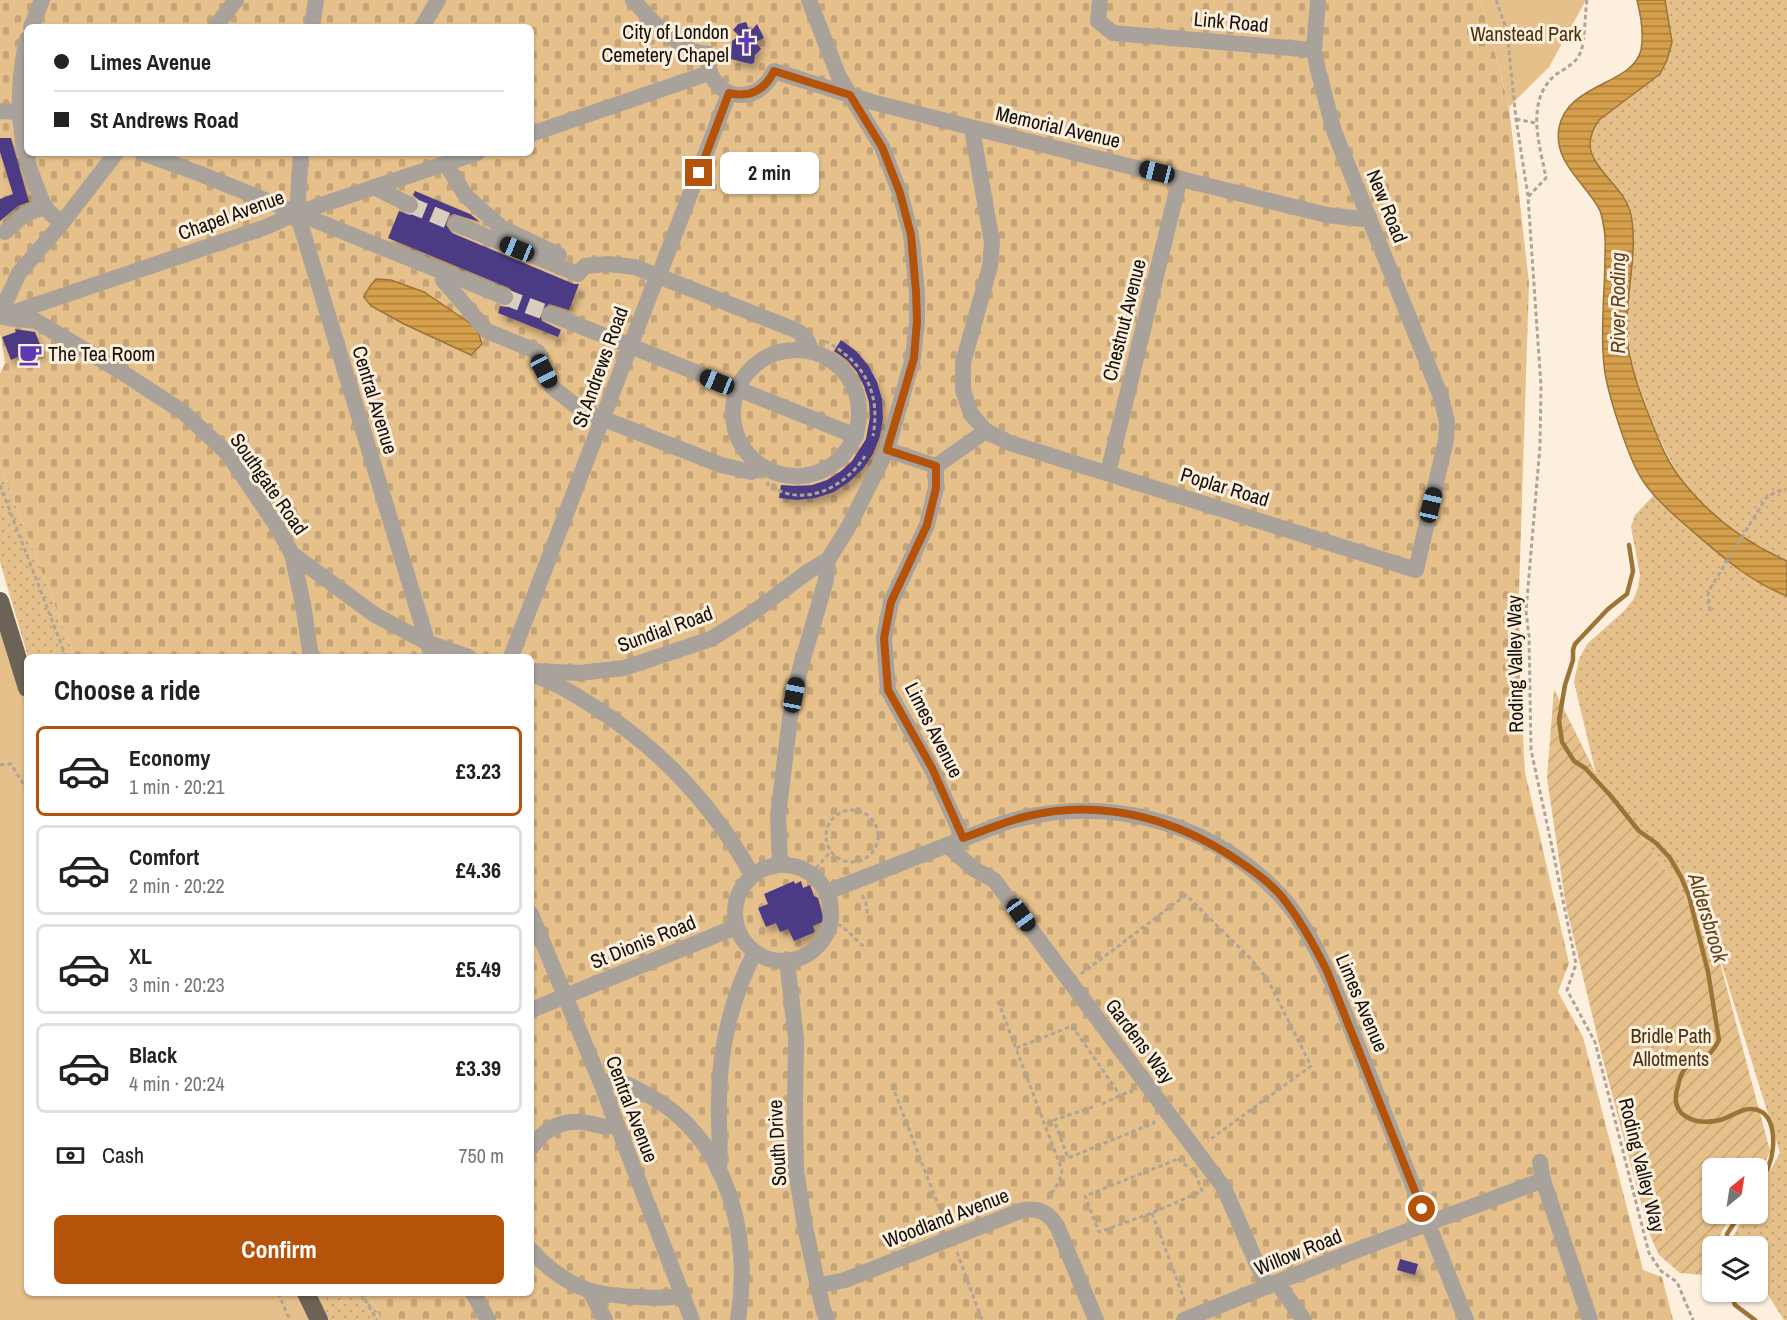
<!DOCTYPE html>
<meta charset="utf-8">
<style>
:root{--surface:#fff;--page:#f6f6f6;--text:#222;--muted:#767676;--line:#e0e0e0;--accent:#b45309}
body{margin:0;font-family:"Archivo Narrow",sans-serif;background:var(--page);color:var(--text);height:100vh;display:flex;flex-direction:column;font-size:22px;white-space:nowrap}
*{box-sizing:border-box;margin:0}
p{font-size:20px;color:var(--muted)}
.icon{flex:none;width:33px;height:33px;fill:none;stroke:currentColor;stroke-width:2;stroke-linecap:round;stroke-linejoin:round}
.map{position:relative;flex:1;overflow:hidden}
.panel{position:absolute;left:24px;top:654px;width:510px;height:642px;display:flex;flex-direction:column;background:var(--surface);border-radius:9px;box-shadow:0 2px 4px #0004}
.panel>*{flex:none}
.guide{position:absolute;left:24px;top:24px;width:510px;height:132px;border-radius:9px;box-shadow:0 2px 4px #0004;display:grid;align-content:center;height:132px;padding:0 30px;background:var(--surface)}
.needle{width:39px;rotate:30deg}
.controls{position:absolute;left:1702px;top:1158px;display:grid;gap:12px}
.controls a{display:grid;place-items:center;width:66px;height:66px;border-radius:9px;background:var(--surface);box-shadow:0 2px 4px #0004;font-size:30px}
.end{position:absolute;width:27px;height:27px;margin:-14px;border:8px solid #b45309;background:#fff;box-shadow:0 0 0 3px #fff}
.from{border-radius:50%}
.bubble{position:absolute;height:42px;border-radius:9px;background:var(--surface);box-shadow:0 2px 4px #0004;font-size:20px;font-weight:700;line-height:42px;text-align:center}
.car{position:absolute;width:18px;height:36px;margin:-18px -9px;border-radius:8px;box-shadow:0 0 4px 2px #0007;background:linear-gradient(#222 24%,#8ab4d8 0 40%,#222 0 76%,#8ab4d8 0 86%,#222 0)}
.guide b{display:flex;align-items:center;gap:21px;height:57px;font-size:22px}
.guide b+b{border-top:2px solid var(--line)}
.guide i{width:15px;height:15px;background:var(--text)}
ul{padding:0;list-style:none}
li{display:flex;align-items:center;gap:18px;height:90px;margin:0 12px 9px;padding:0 18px;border:3px solid var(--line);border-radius:9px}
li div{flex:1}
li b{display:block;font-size:22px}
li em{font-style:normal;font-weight:700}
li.active{border-color:var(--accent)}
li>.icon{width:54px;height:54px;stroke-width:1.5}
h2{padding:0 30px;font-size:27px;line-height:72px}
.pay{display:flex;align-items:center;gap:15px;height:66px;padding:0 30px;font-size:22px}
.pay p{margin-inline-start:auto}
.cta{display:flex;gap:12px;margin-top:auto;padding:12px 30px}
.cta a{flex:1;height:69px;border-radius:9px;background:var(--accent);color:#fff;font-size:24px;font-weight:700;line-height:69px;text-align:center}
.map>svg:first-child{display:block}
.grass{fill:url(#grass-dots)}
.cemetery{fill:url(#cemetery-stones);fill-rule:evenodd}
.park{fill:#e6c08b}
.garden{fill:url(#garden-furrows)}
.water{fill:url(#water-rules);stroke:#9c7437;stroke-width:1.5}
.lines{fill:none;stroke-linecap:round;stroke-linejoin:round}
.stream{stroke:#9c7437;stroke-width:4.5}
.building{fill:#4c3a84;filter:url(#shadow)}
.minor-tunnel{stroke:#d9cdbd;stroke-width:16;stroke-dasharray:16 8;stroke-linecap:butt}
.path{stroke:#afa597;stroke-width:3;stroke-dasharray:4.5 3;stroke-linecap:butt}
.minor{stroke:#a8a29b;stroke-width:16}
.major{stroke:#6c6255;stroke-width:18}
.route{stroke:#b45309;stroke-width:8}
.labels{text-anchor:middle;stroke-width:6;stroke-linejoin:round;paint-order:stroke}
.street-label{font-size:20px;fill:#130f09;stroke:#fcefdd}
.poi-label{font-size:20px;fill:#130f09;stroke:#fcefdd;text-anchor:end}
.park-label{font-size:20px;fill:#49320e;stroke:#fcefdd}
.water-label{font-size:21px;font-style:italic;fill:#5c4421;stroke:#fcefdd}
</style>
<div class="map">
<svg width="1787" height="1320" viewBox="0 0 1787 1320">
<defs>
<pattern id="grass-dots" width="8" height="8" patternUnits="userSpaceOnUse" patternTransform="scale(1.5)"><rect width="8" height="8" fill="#e6c08b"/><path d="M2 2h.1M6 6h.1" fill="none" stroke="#c4a477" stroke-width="1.8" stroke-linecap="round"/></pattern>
<pattern id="cemetery-stones" width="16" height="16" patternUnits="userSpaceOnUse" patternTransform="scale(1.5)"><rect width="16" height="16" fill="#e6c08b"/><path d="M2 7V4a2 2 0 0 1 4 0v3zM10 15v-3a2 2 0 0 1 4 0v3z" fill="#c4a477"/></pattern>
<pattern id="garden-furrows" width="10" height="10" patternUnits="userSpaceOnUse" patternTransform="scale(1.5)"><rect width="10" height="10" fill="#e6c08b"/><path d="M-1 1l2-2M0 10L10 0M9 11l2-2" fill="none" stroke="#c4a477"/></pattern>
<pattern id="water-rules" width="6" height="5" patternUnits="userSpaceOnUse" patternTransform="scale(1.5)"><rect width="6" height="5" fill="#d69f4b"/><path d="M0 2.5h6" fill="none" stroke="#ac803d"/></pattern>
<filter id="shadow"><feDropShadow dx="3.5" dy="6" stdDeviation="3" flood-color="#0004"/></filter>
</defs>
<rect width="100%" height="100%" fill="#fcefdd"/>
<g class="grass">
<polygon points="1665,0 1787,0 1787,1320 1784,1320 1758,1279 1758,1246 1738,1246 1732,1238 1746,1214 1758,1214 1758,1192 1780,1153 1713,936 1596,774 1574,682 1579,659 1587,644 1624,611 1633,600 1638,588 1640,575 1631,527 1635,515 1676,472 1656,432 1632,368 1627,326 1633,235 1632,220 1629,206 1596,163 1592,151 1589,140 1593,130 1599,120 1660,73"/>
<polygon points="0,465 75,657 28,657 0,562"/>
<polygon points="313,1293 367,1293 382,1320 326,1320"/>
</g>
<path class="cemetery" d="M0,0H1481L1509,107L1529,283L1519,592L1520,685L1525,772L1569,963L1558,992L1583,1037L1643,1270L1662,1277L1673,1320H382L367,1293H531V657H75L0,465V374L5,363L0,333ZM27,27H531V153H27Z"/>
<g class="park">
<polygon points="1481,0 1586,0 1549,67 1509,107"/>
<polygon points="0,616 27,705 27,1293 299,1293 312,1320 0,1320"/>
</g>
<path class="garden" d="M1554,689L1596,774L1713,936L1770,1151L1758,1178V1168H1713V1214H1734C1727,1223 1718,1234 1718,1246H1713V1276L1680,1273L1659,1255L1649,1233L1602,1056L1566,906L1547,778Z"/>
<g class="water">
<path d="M1637,0H1665L1672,42L1667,60L1660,74L1599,120C1569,162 1624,179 1631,215C1638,250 1627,288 1627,324C1626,353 1636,382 1646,408C1655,430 1663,454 1677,474C1705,512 1744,542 1787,561V596C1750,582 1720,555 1690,529C1674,515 1655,499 1643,481C1629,461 1606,390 1604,365C1600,328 1605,292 1605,256C1605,247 1606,237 1604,229C1603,222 1602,213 1598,207C1583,181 1553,161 1559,128C1567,83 1633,85 1641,50C1644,34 1641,16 1637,0Z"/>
<polygon points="376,279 391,280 424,292 477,328 482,344 471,355 404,324 371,306 364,297 370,286"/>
</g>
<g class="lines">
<g class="stream">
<path d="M1629,545L1633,571L1627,594L1608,609L1575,644L1573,650V660L1565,685L1559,720L1562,742L1574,761L1585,768L1610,795L1639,831L1656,843L1670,858L1681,877L1689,896L1708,972L1719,1040C1715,1048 1709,1056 1701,1061C1696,1064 1689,1065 1685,1069C1681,1073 1679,1081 1678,1086C1668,1116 1695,1126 1720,1120C1730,1118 1739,1109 1750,1109C1777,1108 1776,1148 1769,1165C1767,1173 1762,1179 1758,1185"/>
<polyline points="1727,1246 1727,1234 1740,1214"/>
<polyline points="1731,1292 1735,1305 1755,1320"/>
</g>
</g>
<g class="building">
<polygon points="746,22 750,32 757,24 764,38 756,42 761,49 755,55 754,63 751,64 731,59 732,41 739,36 733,30 738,24"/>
<polygon points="0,138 11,138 29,202 18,206 0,221 0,199 13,194 0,152"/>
<polygon points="415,191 470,214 480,222 454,214 449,216 446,225 452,233 574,284 579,284 569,310 549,304 541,310 540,315 542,321 561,330 558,337 498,313 500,306 507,307 514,301 515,295 509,288 388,238 399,211 410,215 419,210 420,204 418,199 413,195"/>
<polygon points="15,329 35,332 43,352 24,360 22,355 11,360 2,337 16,332"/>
<polygon points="841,340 856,351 868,365 877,382 882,399 883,418 880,436 873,454 863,469 849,482 834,492 816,498 797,500 779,498 781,485 797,486 812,485 827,480 841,471 852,461 866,439 870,417 869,402 864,386 857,372 847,360 834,351"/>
<polygon points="794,881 795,884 801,881 803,888 810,885 814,896 818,898 824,921 813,926 815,932 794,941 788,929 780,932 776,923 766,927 758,908 768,904 764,894"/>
<polygon points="1400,1259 1418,1264 1415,1275 1397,1270"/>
</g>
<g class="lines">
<g class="minor-tunnel">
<polyline points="410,205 456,224"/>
<polyline points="505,297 550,314"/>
</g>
<g class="path">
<polyline points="1496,0 1507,31 1516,119 1528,196"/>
<path d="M1587,0C1585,13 1585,41 1581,51C1576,65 1564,68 1554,76C1525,103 1540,145 1546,178L1528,197L1541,386L1540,446L1526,611L1529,637L1531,750L1552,847L1576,964L1567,990L1595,1042L1649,1253L1661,1271L1677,1282L1693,1320"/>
<polyline points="654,40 649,53 650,56 655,59"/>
<polyline points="1516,119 1535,123"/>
<path d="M825,341C864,362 881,392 873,436"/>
<path d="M767,482L769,487C778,490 788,495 797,495C825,497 851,478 865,456"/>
<polyline points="0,485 66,657"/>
<polyline points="1710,611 1708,595 1711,587 1766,498 1777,491 1786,490"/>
<polyline points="0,765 11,764 27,790"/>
<circle cx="852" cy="836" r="26"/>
<polyline points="811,874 831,851"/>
<polyline points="862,895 866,903 868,917"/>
<polyline points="830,923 842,926 864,947"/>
<polyline points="1081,974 1186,895 1251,959 1268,980 1311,1066 1208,1141"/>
<polyline points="998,1001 1062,1170 1060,1180 1048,1199"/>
<polyline points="1016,1048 1072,1026 1120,1095"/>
<polyline points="892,1085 945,1223"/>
<polyline points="1102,1104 1130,1091 1133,1093"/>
<polyline points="1093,1107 1054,1120 1068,1158 1154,1123 1153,1119"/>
<polygon points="1178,1159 1195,1173 1202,1191 1152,1213 1099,1232 1085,1196"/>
<polyline points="1152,1213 1186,1304"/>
<polyline points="957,1252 982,1320"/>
<polyline points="278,1293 290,1320"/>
<polyline points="361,1293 377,1320"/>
</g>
<g class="minor">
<path d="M633,0L659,28L691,51L708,54C705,98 756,111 774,71L872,102L974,128L1327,215L1362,219L1369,217"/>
<polyline points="1100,0 1098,21 1113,33 1314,50"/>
<polyline points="31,27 42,0"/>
<polyline points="215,27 236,0"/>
<polyline points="312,27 316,0"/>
<polyline points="422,27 438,0"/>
<path d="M27,39C16,88 17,139 36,186C39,192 41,201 45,207C49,213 56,218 62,223"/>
<polyline points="0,111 19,112"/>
<polyline points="974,128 973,135 992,242 990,266 963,363 963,390 971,414 986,431"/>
<polyline points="531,134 709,73"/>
<polyline points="142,153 198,173 505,297"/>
<polyline points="301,153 297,213 432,657"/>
<polyline points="446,164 466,196 502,228 559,255"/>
<polyline points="374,187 410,205"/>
<path d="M456,224L578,274L585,266L608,264L635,267L793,329C804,334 808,339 811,351"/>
<polyline points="5,232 25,214 45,207"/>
<polyline points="446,273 443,280 487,331 538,352 544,371 552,387 581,410 721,465 751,472 763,467"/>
<polyline points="0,314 19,273 62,223 116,153"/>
<polyline points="550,314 856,436"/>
<polyline points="0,317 266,227 297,213 477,153"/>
<polyline points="7,318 36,321 117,369 183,412 228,454 276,525 292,554 303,604 311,657"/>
<circle cx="796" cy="413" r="63"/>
<polyline points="887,450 936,466 986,431 1010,443 1416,570 1446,440 1447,422 1441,397 1334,131 1318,70 1314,50 1318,0"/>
<polyline points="936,466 936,488 927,525 891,602 884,638 888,690 931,768 963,838"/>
<polyline points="1108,473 1180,178"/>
<polyline points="292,554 375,615 426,642 469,657"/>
<polyline points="511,657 656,279 659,275 729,93"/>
<polyline points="531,671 580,673 624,668 711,639 751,614 809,571 828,560"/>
<path d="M535,676C557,683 577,696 596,708C663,751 713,805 752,875"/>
<polyline points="947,845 974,869 994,880 1224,1188 1267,1287"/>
<polyline points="780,864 778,816 790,718 799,673 826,580 828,560 849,526 887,450 913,358 917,321 917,292 911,235 900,193 882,147 839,77 809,0"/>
<circle cx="783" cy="913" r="48"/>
<path d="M827,892L1004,823C1102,793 1208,819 1280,895C1307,924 1327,970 1342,1006L1466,1320"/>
<polyline points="531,914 601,1083 692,1320"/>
<polyline points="787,961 796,1038 795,1110 796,1170 805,1227 823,1309 827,1320"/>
<polyline points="531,1010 736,927"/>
<path d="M601,1083C618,1077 633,1087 648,1095C728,1138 752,1236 738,1320"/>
<path d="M531,1148C545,1128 563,1118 588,1123C600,1125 603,1129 615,1125"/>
<polyline points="1540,1162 1543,1180"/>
<path d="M719,1169C721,1146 718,1123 719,1100C719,1050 732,996 755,952"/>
<path d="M531,1250C546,1267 567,1283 588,1290C605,1296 666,1301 681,1295"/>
<polyline points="1277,1283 1304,1320"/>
<path d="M817,1286L845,1280L1023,1210C1039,1208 1048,1212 1057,1226L1096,1320"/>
<polyline points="590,1291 605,1320"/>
<polyline points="473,1293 488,1320"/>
<polyline points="1184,1320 1352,1252 1543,1180 1590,1320"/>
</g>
<g class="major">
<polyline points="0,601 27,688"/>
<polyline points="306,1293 319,1320"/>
</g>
</g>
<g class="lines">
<path class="route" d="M699,173L729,93C750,98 765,90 774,71L850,95L882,147L900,193L911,235L916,292L917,321L914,358L887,450L936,466V488L927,525L891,602L884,638L888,690L932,768L963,838C984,831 1006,821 1028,816C1102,798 1178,819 1240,862C1254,871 1271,884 1282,897C1300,919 1314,945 1327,971L1422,1209"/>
</g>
<defs>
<symbol id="church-bare" viewBox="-9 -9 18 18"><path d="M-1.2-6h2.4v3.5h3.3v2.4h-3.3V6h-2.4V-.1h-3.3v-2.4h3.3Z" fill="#5e3ab2" stroke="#fcefdd" stroke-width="2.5" paint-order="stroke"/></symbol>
<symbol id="cafe-bare" viewBox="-9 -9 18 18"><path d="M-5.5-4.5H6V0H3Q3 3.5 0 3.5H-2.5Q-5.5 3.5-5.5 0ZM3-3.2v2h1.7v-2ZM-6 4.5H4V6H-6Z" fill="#5e3ab2" stroke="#fcefdd" stroke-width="2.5" paint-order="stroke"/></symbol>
</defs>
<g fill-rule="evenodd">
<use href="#church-bare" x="730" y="26" width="33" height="33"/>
<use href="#cafe-bare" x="14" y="338" width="33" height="33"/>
</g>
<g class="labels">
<g class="street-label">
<text transform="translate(1231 22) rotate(5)" y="7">Link Road</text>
<text transform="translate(1058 127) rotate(13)" y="7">Memorial Avenue</text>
<text transform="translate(1387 206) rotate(68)" y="7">New Road</text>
<text transform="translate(231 215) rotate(-20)" y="7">Chapel Avenue</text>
<text transform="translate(1124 320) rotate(-76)" y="7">Chestnut Avenue</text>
<text transform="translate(600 367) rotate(-70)" y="7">St Andrews Road</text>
<text transform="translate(375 400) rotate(73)" y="7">Central Avenue</text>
<text transform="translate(269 484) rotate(55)" y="7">Southgate Road</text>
<text transform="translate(1225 487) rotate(17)" y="7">Poplar Road</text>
<text transform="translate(665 629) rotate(-20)" y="7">Sundial Road</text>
<text transform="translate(1515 664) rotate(-91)" y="7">Roding Valley Way</text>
<text transform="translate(934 730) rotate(63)" y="7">Limes Avenue</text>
<text transform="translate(643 942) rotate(-22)" y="7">St Dionis Road</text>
<text transform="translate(1362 1003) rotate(67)" y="7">Limes Avenue</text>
<text transform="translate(1140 1041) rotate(53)" y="7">Gardens Way</text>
<text transform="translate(632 1109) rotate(69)" y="7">Central Avenue</text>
<text transform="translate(777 1143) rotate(-93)" y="7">South Drive</text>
<text transform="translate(1642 1165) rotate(76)" y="7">Roding Valley Way</text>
<text transform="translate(946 1218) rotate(-21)" y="7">Woodland Avenue</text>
<text transform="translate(1298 1252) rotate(-22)" y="7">Willow Road</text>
</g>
<g class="poi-label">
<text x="729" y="39">City of London<tspan x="729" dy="23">Cemetery Chapel</tspan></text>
<text x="48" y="361" text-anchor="start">The Tea Room</text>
</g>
<g class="park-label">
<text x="1526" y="41">Wanstead Park</text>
<text x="1671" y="1043">Bridle Path<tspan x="1671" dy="23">Allotments</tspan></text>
</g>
<g class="water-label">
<text transform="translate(1618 303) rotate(-90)" y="7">River Roding</text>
<text transform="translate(1708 918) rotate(73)" y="7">Aldersbrook</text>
</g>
</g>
</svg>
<div class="controls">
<a><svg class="needle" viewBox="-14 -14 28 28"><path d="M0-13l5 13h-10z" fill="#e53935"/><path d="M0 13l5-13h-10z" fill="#767676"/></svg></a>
<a><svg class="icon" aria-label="layers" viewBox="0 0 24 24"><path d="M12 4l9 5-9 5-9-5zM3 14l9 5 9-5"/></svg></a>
</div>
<i class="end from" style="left:1422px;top:1209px"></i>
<i class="end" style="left:699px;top:173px"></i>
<div class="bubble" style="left:720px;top:152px;width:99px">2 min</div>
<i class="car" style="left:1157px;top:172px;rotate:284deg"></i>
<i class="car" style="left:517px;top:249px;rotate:292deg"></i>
<i class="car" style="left:544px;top:371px;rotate:152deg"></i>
<i class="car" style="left:717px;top:382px;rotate:292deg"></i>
<i class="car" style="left:1431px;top:505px;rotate:13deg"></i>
<i class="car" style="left:794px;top:695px;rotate:11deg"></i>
<i class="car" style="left:1021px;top:915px;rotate:144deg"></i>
<div class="guide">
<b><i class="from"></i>Limes Avenue</b>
<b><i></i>St Andrews Road</b>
</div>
<section class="panel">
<h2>Choose a ride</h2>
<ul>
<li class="active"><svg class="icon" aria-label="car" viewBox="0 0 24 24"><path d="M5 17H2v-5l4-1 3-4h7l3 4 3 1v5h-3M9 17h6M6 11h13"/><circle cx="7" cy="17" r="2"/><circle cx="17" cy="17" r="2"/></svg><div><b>Economy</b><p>1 min · 20:21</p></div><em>£3.23</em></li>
<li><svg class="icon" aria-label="car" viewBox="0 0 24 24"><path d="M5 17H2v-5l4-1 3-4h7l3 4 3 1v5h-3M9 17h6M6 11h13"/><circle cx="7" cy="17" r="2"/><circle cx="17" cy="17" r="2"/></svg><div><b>Comfort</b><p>2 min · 20:22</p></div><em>£4.36</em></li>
<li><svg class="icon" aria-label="car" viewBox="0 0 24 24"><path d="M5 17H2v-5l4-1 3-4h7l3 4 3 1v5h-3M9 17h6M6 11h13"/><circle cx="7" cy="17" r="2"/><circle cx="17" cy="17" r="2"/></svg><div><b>XL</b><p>3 min · 20:23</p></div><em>£5.49</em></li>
<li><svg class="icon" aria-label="car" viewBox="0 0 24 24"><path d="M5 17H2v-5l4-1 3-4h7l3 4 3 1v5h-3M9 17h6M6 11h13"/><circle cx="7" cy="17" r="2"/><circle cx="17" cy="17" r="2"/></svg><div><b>Black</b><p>4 min · 20:24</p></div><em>£3.39</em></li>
</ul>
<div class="pay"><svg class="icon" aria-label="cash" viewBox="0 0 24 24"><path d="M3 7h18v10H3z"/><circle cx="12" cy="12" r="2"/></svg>Cash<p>750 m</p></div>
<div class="cta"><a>Confirm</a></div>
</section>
</div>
